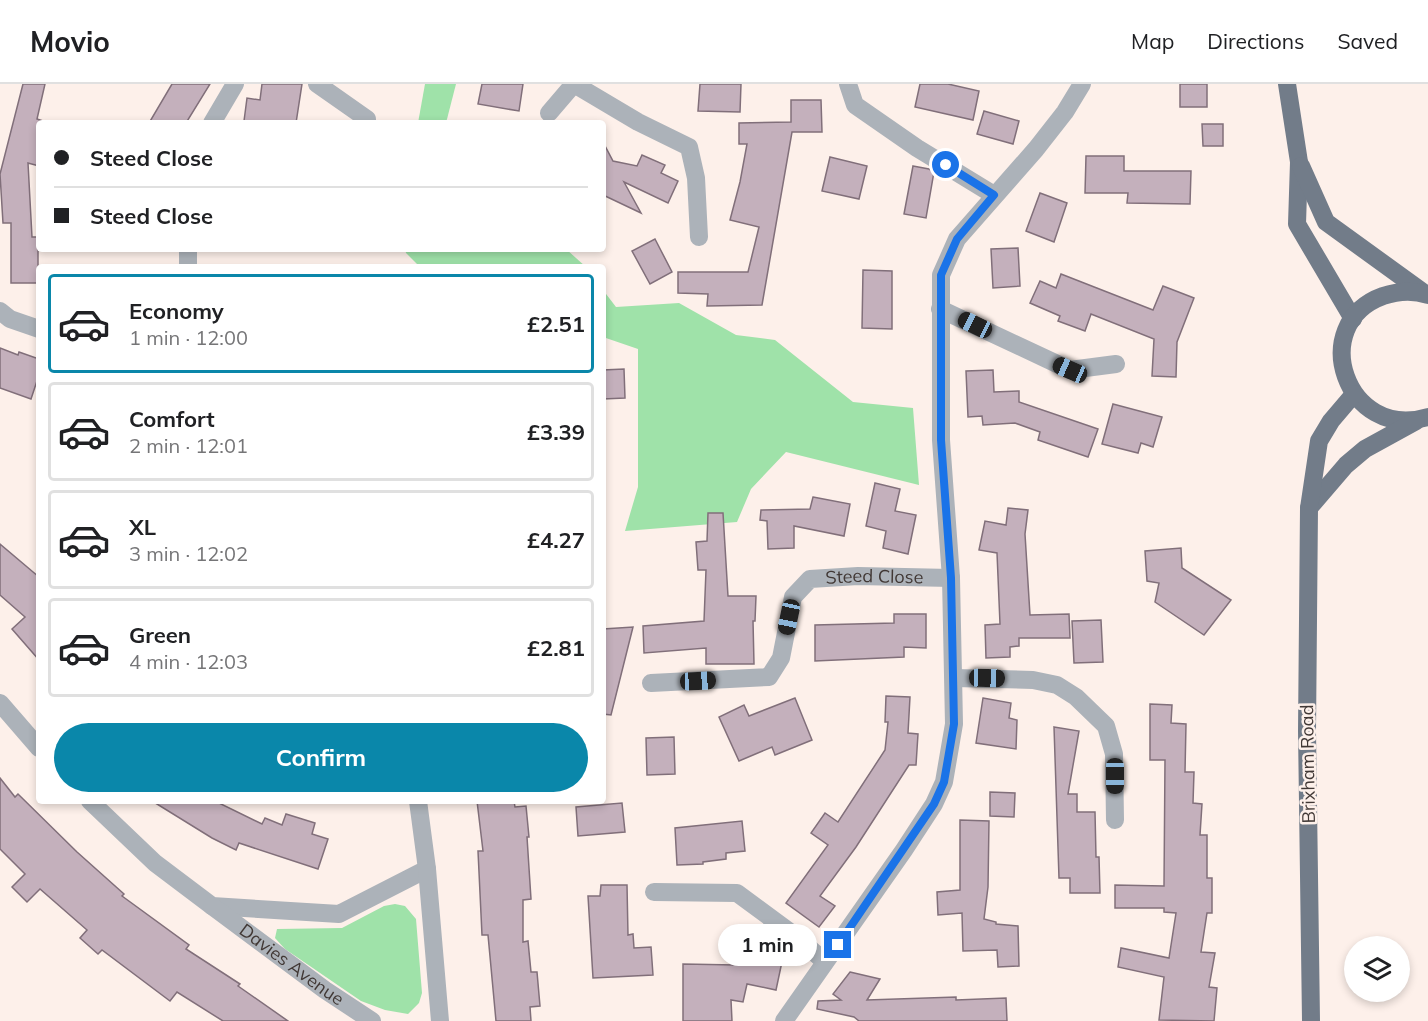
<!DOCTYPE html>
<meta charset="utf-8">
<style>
:root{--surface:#fff;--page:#f6f6f6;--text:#202124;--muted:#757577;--line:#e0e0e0;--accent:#0a87aa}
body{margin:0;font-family:Mulish,sans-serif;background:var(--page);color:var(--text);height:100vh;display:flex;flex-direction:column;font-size:22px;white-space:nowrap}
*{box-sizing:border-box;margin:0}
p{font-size:20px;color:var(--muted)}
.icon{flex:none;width:33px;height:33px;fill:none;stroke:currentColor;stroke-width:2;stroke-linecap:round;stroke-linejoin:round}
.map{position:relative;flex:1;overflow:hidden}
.side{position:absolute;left:36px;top:180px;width:570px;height:540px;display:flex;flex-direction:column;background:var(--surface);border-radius:6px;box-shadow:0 3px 9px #0003}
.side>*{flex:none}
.guide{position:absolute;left:36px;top:36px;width:570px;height:132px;border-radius:6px;box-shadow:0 3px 9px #0003;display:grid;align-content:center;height:132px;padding:0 18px;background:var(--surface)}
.fabs{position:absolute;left:1344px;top:852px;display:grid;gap:12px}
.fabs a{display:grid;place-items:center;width:66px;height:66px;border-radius:50%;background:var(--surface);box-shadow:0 3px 9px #0003;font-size:30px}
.end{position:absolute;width:27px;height:27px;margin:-14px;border:8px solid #1a73e8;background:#fff;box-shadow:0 0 0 3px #fff}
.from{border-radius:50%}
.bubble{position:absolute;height:42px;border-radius:21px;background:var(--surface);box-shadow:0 3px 9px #0003;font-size:20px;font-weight:700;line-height:42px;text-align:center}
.car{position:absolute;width:18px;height:36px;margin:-18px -9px;border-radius:8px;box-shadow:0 0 4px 2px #0007;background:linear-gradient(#222 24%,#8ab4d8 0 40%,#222 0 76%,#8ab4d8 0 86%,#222 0)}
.guide b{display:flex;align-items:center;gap:21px;height:57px;font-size:22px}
.guide b+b{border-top:2px solid var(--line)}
.guide i{width:15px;height:15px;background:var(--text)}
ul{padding:10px 0 0;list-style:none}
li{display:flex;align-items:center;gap:18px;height:99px;margin:0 12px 9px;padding:0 6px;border:3px solid var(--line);border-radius:6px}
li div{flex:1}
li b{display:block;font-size:22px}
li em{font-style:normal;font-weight:700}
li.selected{border-color:var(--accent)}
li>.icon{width:54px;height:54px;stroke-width:1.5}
.button{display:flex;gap:12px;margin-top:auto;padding:12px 18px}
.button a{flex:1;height:69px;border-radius:36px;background:var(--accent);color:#fff;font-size:24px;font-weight:700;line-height:69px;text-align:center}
header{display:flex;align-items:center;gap:36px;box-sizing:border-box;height:84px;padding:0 30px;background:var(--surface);border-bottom:2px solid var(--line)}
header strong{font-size:28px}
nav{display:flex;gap:33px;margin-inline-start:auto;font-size:21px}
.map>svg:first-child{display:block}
.green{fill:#9fe2a9}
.building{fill:#c4b0bc;stroke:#816f7a;stroke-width:1.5}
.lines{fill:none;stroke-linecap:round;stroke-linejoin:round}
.minor{stroke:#acb2b9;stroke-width:18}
.major{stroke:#727c89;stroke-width:18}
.route{stroke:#1a73e8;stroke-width:8}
.labels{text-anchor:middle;stroke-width:5;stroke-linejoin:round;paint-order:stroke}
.street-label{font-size:18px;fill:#413835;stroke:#fdf0ea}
</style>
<header>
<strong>Movio</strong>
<nav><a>Map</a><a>Directions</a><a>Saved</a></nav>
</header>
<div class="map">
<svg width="1428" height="937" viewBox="0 0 1428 937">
<rect width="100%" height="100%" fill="#fdf0ea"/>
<g class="green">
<polygon points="425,0 456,0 446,39 418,39"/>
<polygon points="405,165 566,165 586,183 420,183 406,169"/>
<polygon points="603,206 616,223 679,219 736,251 775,256 853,318 913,324 919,401 786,368 751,405 737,438 625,447 638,403 638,265 603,253"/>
<polygon points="395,820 405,822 416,835 422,909 419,919 408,930 385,926 361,917 285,865 275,854 277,845 342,844 384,822"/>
</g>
<g class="building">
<polygon points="23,0 45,0 37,35 43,37 42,39 39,39 39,82 28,79 32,153 38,153 38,199 11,199 11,139 3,139 0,90"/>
<polygon points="172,0 210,0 186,39 149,39"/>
<polygon points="262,0 302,0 296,39 258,39 244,37 247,14 260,16"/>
<polygon points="482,0 523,0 519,27 478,20"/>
<polygon points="700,0 741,0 740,28 698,27"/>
<polygon points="920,0 948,0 979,7 973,36 915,23"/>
<rect x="1180" y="0" width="27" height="23"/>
<polygon points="791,16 821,16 822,48 792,48 762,221 707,222 708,210 678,209 678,188 748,188 759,143 730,136 740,98 747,60 739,60 739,39 791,38"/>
<polygon points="984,27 1019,37 1013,60 977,50"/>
<polygon points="1202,40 1223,40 1223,62 1203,62"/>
<polygon points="603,58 613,77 637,82 642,71 665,81 661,89 678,97 668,119 624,98 641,129 603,111"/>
<polygon points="1086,72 1124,72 1124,87 1191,87 1190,120 1127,119 1128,109 1085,109"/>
<polygon points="830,73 867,82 859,115 822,107"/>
<polygon points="913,82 929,85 934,88 926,134 904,130"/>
<polygon points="1040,109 1067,119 1054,158 1026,147"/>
<polygon points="655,155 672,188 650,200 632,167"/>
<polygon points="1018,164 1020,202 993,204 991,165"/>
<polygon points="863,186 892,187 892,245 862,244"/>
<polygon points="1061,190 1153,226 1163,202 1194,214 1177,258 1176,293 1152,292 1154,255 1091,230 1085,247 1058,237 1060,232 1030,219 1040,197 1056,204"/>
<polygon points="0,264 18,271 19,268 39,275 39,291 31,315 0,304"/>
<polygon points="624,285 625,314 603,315 603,286"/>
<polygon points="993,286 994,308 1019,307 1019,318 1098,345 1088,373 1038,356 1040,348 1015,339 983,341 982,332 968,333 966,287"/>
<polygon points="1113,320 1162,333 1153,363 1141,359 1138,369 1102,360"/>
<polygon points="875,399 900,405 895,427 916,431 908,470 883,464 886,447 866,442"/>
<polygon points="813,413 850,420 844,452 794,442 794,464 768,465 767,437 760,436 761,426 810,425"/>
<polygon points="1008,424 1028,426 1025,450 1030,531 1069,530 1070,554 1019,554 1019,562 1010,563 1010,573 986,574 985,541 1000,540 997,469 979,466 985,437 1006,441"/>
<polygon points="708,429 723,429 728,512 756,512 755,537 753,537 754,580 706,580 706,564 644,569 643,542 704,537 706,486 698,486 696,458 707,457"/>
<polygon points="0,460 39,493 39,576 12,545 25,533 0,511"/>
<polygon points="1181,464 1182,484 1231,516 1204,551 1155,518 1159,499 1147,497 1145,467"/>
<polygon points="894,530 926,530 926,564 904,563 904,573 815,577 815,541 894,539"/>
<polygon points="1101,536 1103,578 1074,579 1072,537"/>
<polygon points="633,543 611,631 603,630 603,545"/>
<polygon points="886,612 910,613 908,649 918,650 916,681 909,681 856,763 820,812 835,822 819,843 786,819 828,761 811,749 825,729 838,738 885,666 888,638 885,638"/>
<polygon points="795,614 812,656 775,671 772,663 739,677 719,633 744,621 749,632"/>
<polygon points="983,614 1011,619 1009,634 1017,636 1016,665 976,659"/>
<polygon points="1150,620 1172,621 1171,639 1186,640 1185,688 1194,688 1193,719 1202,720 1200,751 1207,751 1207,794 1212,794 1212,829 1207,829 1201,868 1215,869 1209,903 1217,904 1214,937 1159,936 1164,893 1118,883 1121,864 1169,874 1176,829 1164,828 1164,824 1115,824 1115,801 1164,802 1165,676 1150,676"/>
<polygon points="1054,643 1079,647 1068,710 1077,710 1077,728 1095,728 1096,773 1099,773 1100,809 1070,809 1070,794 1059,794"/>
<polygon points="674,653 675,690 647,691 646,654"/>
<polygon points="0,694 15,713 18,710 77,768 124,810 122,812 189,861 186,865 240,900 238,902 288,937 223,937 177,908 170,917 102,866 98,870 80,854 87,846 40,805 27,818 12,803 25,790 0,765"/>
<polygon points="990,708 1015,709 1014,733 990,732"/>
<polygon points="152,717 215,717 262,740 265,734 282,741 286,730 315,739 312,750 328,755 318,785 239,759 236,766 212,754"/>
<polygon points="477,717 514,717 515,723 526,722 529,753 527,753 531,815 523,816 523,858 528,857 531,888 537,888 540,922 530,923 531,937 496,937 488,851 482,851 478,767 483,767"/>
<polygon points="622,719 625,748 578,752 576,723"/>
<polygon points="960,736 989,737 988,803 984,835 996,838 996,840 1018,842 1019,882 998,883 997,866 963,867 962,829 938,831 937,808 960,806"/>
<polygon points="742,737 745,767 726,769 726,775 703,778 703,780 677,781 675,744"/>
<polygon points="601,801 627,801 628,851 633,850 634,864 651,863 653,891 593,894 588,812 600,812"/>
<polygon points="739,864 783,873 776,906 747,900 743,918 731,916 732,937 683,937 683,880 736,881"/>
<polygon points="850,888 880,895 867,916 956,913 956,916 1006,914 1007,937 859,937 854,933 817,925 818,917 841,916 833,910"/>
</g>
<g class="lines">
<g class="minor">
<polyline points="317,0 367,35 367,39"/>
<polyline points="574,0 638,38 689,63 696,94 699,153"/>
<polyline points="848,0 855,21 917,64 994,111"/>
<polyline points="549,29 573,1"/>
<polyline points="212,39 235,0"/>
<polyline points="188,165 188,183"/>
<polyline points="940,225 1070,286 1116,280"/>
<polyline points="0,227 10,235 39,245"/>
<polyline points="954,594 1033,596 1057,601 1076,613 1106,642 1114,670 1115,736"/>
<path id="s1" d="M651,599L769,593L781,574L793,513L810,495L858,492L951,494"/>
<polyline points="0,619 39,664"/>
<polyline points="90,717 155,779 212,822 339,830 427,785"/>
<polyline points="418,717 427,785 440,937"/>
<polyline points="654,808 737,809 798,854 825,878"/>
<path id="s2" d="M212,822L325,906L372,937"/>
<polyline points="784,937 904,766 934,720 944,698 954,640 951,494 941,356 941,191 957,155 1036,65 1065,28 1082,0"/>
</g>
<g class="major">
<polyline points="1287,0 1299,78 1297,140 1353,235"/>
<polyline points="1301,82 1326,138 1424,209"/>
<path d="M1428,211C1413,206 1398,207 1383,212C1306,240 1346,358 1428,333"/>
<polyline points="1309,424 1346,381 1365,365 1416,337"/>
<polyline points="1311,937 1307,647 1309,424 1319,357 1331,337 1354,310"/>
</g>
</g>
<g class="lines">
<polyline class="route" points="838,861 934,720 944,698 954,640 951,494 941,356 941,191 957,155 994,111 946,81"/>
</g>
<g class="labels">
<g class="street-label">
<text dy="6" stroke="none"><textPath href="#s1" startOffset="292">Steed Close</textPath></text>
<text transform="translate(1308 680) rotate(-91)" y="6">Brixham Road</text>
<text dy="6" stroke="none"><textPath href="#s2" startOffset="99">Davies Avenue</textPath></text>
</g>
</g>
</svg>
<div class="fabs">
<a><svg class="icon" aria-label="layers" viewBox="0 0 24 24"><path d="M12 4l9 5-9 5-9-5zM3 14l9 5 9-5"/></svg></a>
</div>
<i class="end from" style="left:946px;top:81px"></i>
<i class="end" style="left:838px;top:861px"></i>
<div class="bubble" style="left:718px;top:840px;width:99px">1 min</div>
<i class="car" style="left:975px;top:241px;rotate:296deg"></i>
<i class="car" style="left:1070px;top:286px;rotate:294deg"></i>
<i class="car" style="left:789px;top:533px;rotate:192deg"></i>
<i class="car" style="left:987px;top:594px;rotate:91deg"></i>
<i class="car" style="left:698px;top:597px;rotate:87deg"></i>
<i class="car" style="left:1115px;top:692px;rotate:180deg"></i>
<div class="guide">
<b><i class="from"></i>Steed Close</b>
<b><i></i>Steed Close</b>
</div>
<section class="side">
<ul>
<li class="selected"><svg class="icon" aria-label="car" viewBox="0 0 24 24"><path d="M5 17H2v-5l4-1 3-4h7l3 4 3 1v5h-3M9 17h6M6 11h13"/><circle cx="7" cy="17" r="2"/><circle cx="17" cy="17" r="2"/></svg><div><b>Economy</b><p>1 min · 12:00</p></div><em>£2.51</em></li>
<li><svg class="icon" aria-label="car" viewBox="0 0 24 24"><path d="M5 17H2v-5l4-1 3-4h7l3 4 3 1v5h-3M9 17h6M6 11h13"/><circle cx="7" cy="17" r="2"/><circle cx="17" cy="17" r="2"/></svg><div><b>Comfort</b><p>2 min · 12:01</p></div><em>£3.39</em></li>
<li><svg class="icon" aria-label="car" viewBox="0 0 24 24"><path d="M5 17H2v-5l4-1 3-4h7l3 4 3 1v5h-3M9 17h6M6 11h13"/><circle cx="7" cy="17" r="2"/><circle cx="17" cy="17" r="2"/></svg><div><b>XL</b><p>3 min · 12:02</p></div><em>£4.27</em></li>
<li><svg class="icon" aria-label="car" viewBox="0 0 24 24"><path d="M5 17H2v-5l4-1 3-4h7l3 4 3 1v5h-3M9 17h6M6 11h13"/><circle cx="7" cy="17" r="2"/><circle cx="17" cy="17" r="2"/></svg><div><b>Green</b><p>4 min · 12:03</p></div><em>£2.81</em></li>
</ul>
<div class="button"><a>Confirm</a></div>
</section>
</div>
